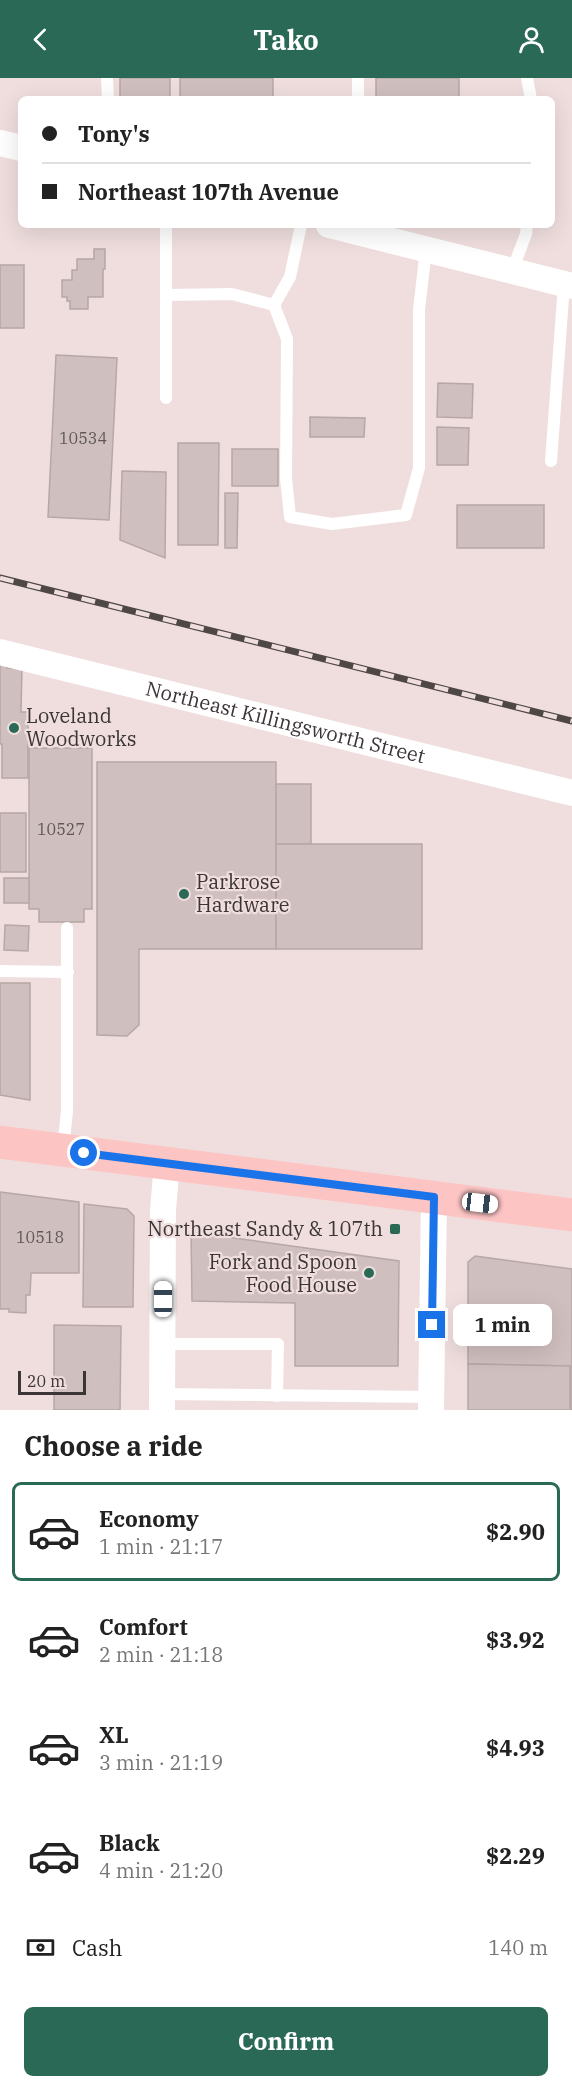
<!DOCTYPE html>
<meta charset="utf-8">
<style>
:root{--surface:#fff;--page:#f2f2f2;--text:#222;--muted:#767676;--line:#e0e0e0;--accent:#2a6956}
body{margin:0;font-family:"IBM Plex Serif",serif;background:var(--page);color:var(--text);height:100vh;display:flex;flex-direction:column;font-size:22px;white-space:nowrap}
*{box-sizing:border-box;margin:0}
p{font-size:20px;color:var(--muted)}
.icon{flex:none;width:33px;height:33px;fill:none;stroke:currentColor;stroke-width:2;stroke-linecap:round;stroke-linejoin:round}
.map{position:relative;height:1332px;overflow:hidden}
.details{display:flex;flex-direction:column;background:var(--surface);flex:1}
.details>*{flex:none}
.hud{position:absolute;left:18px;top:18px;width:537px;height:132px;border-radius:9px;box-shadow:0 6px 24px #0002;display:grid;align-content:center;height:132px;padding:0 24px;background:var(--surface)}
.scale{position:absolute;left:18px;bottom:15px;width:68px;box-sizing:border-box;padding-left:6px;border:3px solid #3b3535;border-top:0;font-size:16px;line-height:21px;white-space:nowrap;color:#3b3535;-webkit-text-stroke:4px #efdedd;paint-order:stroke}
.end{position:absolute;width:27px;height:27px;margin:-14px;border:8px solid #1a73e8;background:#fff;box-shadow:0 0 0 3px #fff}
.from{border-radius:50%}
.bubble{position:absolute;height:42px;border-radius:9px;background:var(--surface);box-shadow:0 6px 24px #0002;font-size:20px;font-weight:800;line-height:42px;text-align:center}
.car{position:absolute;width:18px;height:36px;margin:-18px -9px;border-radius:8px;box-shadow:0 0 4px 2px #0007;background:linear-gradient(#fff 24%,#345 0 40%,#fff 0 76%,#345 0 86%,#fff 0)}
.hud b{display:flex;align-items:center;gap:21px;height:57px;font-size:22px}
.hud b+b{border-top:2px solid var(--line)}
.hud i{width:15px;height:15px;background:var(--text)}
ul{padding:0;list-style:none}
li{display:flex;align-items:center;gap:18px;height:99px;margin:0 12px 9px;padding:0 12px;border:3px solid transparent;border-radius:9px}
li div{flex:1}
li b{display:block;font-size:22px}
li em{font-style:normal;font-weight:800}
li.current{border-color:var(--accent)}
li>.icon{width:54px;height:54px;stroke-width:1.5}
h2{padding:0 24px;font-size:27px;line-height:72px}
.pay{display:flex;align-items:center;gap:15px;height:66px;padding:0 24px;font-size:22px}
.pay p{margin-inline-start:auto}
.primary-button{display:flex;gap:12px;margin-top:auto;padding:12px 24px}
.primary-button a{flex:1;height:69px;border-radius:9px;background:var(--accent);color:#fff;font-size:24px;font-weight:800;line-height:69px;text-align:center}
header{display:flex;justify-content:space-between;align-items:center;height:78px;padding:0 24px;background:var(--accent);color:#fff;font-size:27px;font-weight:800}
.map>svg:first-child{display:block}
.building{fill:#d0bfbf;stroke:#b7a7a7;stroke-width:1.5}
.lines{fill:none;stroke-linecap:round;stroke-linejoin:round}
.lane{stroke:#fff;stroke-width:12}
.street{stroke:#fff;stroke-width:26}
.primary{stroke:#fdc4c4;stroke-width:33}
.rail-casing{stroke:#4e4746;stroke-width:7}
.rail{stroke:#efdedd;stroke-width:4.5;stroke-dasharray:14;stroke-linecap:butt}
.route{stroke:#1a73e8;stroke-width:8}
.poi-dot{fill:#2a6956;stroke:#efdedd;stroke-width:2}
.labels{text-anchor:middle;stroke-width:4.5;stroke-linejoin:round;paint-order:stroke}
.number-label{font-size:16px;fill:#605858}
.poi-label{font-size:20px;fill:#3b3535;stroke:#efdedd;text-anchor:start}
.street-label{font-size:20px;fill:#3b3535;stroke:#efdedd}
</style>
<header><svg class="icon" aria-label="back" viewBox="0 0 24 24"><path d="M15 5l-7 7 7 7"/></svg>Tako<svg class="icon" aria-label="person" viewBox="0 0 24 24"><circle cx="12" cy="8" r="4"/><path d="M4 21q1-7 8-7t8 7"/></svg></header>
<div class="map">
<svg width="572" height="1332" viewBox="0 0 572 1332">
<rect width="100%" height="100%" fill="#efdedd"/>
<g class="building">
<rect x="120" y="0" width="50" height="21"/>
<rect x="180" y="0" width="93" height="21"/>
<rect x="376" y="0" width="83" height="21"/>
<polygon points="94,171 105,171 105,191 103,191 103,219 88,219 88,231 70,231 70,223 67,223 67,219 62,219 62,202 72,202 72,192 77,192 77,181 94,181"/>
<rect x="0" y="187" width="24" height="63"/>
<polygon points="56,277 117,280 109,442 48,439"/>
<polygon points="438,305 473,306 472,340 437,339"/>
<polygon points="310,339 365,340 364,359 310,359"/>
<polygon points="437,349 469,350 468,387 437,387"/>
<polygon points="178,365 219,365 218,467 178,467"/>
<rect x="232" y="371" width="46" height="37"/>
<polygon points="122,393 166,394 165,480 120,462"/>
<polygon points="225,415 238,415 237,470 225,470"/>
<rect x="457" y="427" width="87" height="43"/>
<polygon points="0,587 7,587 7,590 22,590 21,634 28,634 28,700 2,700 2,666 0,666"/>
<polygon points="29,670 92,670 92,831 84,831 84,844 39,844 39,831 29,831"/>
<polygon points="97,684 276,684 276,871 139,871 139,947 127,958 97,957"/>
<rect x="276" y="706" width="35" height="60"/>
<rect x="0" y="735" width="26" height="59"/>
<rect x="276" y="766" width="146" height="105"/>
<rect x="4" y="800" width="25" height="25"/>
<polygon points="5,847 29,848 28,873 4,872"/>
<polygon points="0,905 30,905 30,1022 0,1017"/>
<polygon points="0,1114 79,1124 79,1195 31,1195 30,1217 26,1217 26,1235 9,1234 9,1231 0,1231"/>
<polygon points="84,1126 127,1131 134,1138 133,1229 83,1229"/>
<polygon points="191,1154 399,1183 398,1288 295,1288 295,1225 192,1223"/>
<polygon points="475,1178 572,1191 572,1332 570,1332 570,1288 468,1286 468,1184"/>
<polygon points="54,1247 121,1248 120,1332 54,1332"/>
<polygon points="468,1286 570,1288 570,1332 468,1332"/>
</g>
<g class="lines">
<g class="lane">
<polyline points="107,0 108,21"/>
<polyline points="358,0 358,21"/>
<polyline points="527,0 531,21"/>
<polyline points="166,147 166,320"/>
<polyline points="512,193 526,156 527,147"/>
<polyline points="166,217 232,216 274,227 287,261 286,400 290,439 332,446 406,437 419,390 419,232 426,171"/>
<polyline points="274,227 290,199 301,147"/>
<polyline points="551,383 564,206"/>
<polyline points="0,893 68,894"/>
<polyline points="63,1071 67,1033 67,850"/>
<polyline points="162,1266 278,1266 277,1318"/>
<polyline points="162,1316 431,1319"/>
</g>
<g class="street">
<polyline points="0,65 21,70"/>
<polyline points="329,147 572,208"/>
<path id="s1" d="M0,574L572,715"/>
<polyline points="162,1332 163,1132 167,1085"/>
<polyline points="431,1332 434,1119"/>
</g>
<polyline class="primary" points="0,1064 572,1137"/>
<defs>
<polyline id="rail" points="0,500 572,643"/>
</defs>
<use href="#rail" class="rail-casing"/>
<use href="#rail" class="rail"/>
</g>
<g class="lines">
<polyline class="route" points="84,1075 434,1119 432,1247"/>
</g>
<g class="poi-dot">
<circle cx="14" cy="650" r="6"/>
<circle cx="184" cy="816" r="6"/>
<rect x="389" y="1145" width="12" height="12" rx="3"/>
<circle cx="369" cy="1195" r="6"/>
</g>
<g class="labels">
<g class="number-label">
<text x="83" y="366">10534</text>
<text x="61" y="757">10527</text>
<text x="40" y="1165">10518</text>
</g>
<g class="poi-label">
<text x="26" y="645">Loveland<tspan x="26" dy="23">Woodworks</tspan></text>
<text x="196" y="811">Parkrose<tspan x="196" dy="23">Hardware</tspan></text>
<text x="383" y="1158" text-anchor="end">Northeast Sandy &amp; 107th</text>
<text x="357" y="1191" text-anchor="end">Fork and Spoon<tspan x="357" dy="23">Food House</tspan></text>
</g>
<g class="street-label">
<text dy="7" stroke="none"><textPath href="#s1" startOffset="294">Northeast Killingsworth Street</textPath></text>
</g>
</g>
</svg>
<div class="scale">20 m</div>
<i class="end from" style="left:84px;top:1075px"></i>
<i class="end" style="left:432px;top:1247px"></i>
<div class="bubble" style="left:453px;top:1226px;width:99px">1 min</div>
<i class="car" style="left:480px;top:1125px;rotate:97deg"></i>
<i class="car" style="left:163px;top:1221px;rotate:0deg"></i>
<div class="hud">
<b><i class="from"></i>Tony's</b>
<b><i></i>Northeast 107th Avenue</b>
</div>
</div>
<section class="details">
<h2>Choose a ride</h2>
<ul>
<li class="current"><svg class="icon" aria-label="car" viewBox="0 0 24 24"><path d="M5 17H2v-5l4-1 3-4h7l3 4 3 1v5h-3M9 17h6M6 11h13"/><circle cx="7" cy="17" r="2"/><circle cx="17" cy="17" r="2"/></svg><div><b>Economy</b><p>1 min · 21:17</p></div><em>$2.90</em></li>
<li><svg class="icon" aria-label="car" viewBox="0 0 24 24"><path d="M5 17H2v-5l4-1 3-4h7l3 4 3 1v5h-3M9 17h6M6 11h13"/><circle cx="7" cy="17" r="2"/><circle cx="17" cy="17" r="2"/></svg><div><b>Comfort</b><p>2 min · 21:18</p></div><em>$3.92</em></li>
<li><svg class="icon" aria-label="car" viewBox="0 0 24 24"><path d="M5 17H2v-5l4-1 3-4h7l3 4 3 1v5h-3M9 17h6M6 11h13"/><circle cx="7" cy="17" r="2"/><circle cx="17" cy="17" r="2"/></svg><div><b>XL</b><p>3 min · 21:19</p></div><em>$4.93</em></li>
<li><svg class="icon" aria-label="car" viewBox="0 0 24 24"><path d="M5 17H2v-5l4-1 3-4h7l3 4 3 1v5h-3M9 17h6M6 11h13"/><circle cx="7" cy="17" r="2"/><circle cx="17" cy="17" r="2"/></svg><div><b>Black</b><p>4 min · 21:20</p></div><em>$2.29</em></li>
</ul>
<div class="pay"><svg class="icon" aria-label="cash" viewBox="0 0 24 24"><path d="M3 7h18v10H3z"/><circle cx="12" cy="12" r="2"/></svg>Cash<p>140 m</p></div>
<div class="primary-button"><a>Confirm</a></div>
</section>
